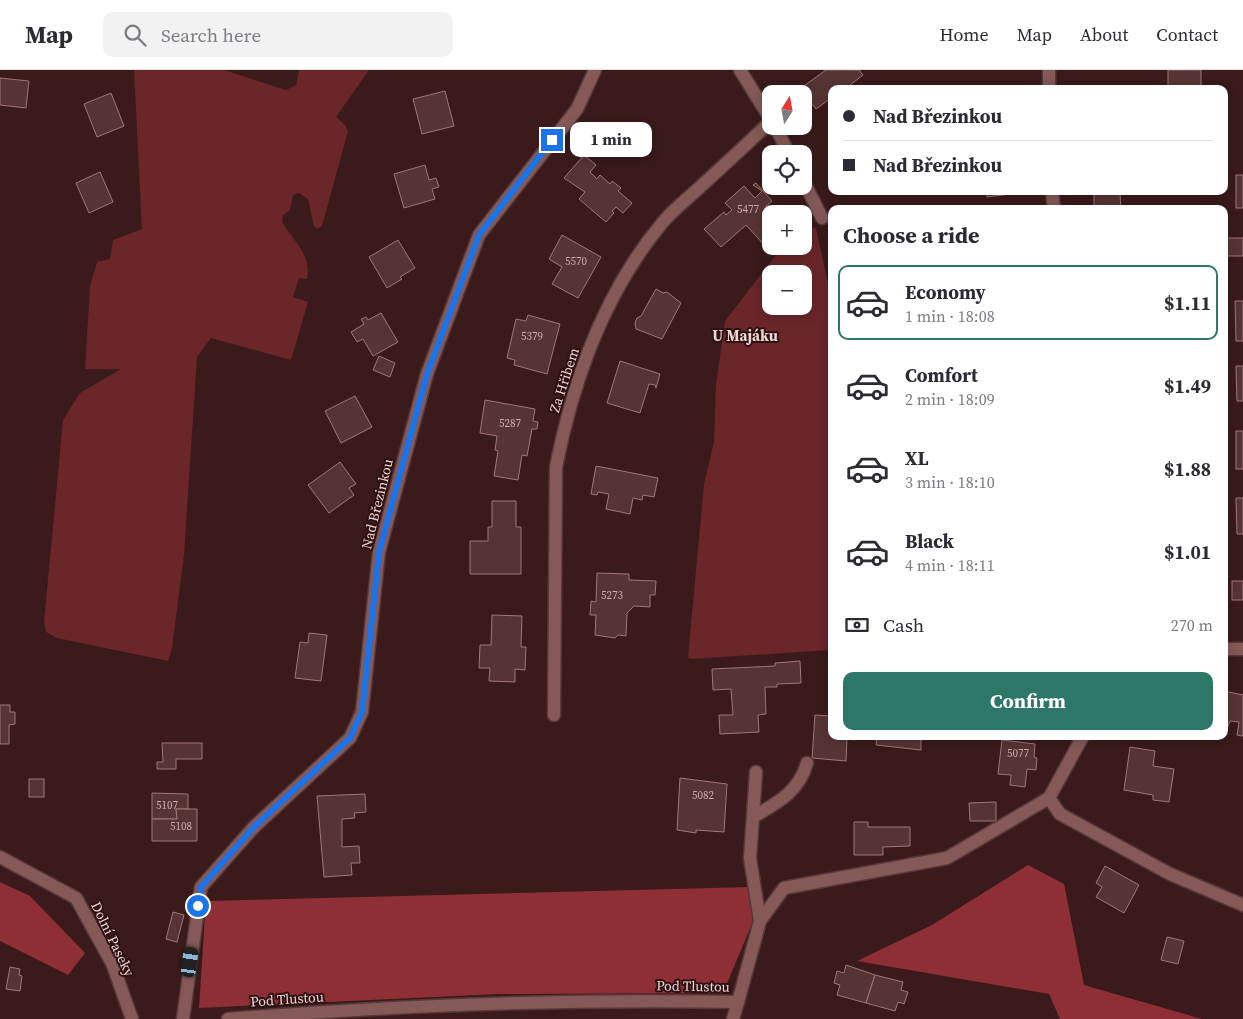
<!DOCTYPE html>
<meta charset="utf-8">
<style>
:root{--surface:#fff;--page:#f2f2f3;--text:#2b2b33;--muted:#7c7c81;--line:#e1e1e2;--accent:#2d7769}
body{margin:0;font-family:"Source Serif 4",serif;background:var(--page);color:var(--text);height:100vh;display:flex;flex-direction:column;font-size:19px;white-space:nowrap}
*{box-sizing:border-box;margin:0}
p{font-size:16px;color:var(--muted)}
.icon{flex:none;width:28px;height:28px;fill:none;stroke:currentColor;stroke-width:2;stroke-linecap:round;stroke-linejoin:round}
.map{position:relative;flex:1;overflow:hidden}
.panel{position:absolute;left:828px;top:135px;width:400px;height:535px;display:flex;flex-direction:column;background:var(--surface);border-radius:10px;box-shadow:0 2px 12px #0003}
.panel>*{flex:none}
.hud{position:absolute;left:828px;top:15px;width:400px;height:110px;border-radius:10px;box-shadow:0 2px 12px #0003;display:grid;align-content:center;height:110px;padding:0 15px;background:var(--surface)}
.needle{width:32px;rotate:11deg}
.controls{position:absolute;left:762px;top:15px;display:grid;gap:10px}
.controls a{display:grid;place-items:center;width:50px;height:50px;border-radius:10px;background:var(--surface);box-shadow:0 2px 12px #0003;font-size:25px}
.end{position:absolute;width:22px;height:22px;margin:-11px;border:6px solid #1a73e8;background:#fff;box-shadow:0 0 0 2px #fff}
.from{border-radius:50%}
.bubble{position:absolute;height:35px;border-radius:10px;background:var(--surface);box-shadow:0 2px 12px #0003;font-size:16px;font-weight:700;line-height:35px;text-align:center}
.car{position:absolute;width:15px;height:30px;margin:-15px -8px;border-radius:6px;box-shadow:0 0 4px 1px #0007;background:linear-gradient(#222 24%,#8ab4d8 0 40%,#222 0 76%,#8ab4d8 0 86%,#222 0)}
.hud b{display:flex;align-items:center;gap:18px;height:48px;font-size:19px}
.hud b+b{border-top:1px solid var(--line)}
.hud i{width:12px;height:12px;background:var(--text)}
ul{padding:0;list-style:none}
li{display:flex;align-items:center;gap:15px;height:75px;margin:0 10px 8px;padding:0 5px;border:2px solid transparent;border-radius:10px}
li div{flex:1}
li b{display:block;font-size:19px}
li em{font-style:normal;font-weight:700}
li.selected{border-color:var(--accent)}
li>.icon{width:45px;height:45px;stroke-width:1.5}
h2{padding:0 15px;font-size:22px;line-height:60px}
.pay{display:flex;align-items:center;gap:12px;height:55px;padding:0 15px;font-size:19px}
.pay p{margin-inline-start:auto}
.primary-button{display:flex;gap:10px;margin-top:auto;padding:10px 15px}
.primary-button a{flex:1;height:58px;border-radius:10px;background:var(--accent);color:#fff;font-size:20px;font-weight:700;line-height:58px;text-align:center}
header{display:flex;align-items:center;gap:30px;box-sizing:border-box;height:70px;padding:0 25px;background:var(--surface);border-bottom:1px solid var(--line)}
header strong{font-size:24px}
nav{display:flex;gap:28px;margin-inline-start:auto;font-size:18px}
.search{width:350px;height:45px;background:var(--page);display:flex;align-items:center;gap:12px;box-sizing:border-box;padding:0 18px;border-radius:10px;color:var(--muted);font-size:19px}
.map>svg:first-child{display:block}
.green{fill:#6a2629;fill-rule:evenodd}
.forest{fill:#8e2f35}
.building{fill:#573434;stroke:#9f7776}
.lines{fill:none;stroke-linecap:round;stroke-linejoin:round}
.lane-casing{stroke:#573839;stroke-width:15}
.street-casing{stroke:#573839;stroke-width:15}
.lane{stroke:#845958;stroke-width:12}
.street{stroke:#845958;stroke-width:12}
.route{stroke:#1a73e8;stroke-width:6}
.labels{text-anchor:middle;stroke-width:4;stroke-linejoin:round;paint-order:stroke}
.number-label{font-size:11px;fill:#c8aeae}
.street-label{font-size:14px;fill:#eed7d6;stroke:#2f1112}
.neighbourhood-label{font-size:15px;font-weight:bold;fill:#eed7d6;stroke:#2f1112}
</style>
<header>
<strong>Map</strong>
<div class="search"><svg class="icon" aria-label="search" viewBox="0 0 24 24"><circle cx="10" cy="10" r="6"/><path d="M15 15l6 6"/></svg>Search here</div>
<nav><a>Home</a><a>Map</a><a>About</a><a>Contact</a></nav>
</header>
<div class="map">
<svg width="1243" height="949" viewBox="0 0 1243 949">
<rect width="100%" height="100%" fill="#3a1a1b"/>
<g class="green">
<path d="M134,0H224L286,20L296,15L299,0H369L336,47L345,55L348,61L322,156L317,159L314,156L308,129L299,123L293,125L290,140L283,145L282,152C294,171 312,186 307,209L299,208L293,227L308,232L291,290L211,268L197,287L184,485L172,578L168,591L57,568L46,562L44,552L63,350L80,323L121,299H85L90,216L97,192L110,189L113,170L142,159Z"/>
<path d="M804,156L816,158L831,227V580L690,589L688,587L704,414L714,372L716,315L725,251L783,176H804ZM771,204H804V236H771Z"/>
</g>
<g class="forest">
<polygon points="1028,795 1064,814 1084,915 1202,949 1060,949 1049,924 857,891 932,855"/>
<polygon points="0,812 30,826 85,883 68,905 0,871"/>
<polygon points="750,817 754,849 723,923 498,924 199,938 206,831"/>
</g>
<g class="building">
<polygon points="826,0 859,0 863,5 845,19 831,19 831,28 816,39 801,18"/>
<rect x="1168" y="0" width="33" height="19"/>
<polygon points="0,8 29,11 26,38 0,35"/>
<polygon points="445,21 454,56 422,64 413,29"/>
<polygon points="111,23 124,56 97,67 84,34"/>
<polygon points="584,85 596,95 590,102 597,109 600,105 610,114 612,111 621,118 618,121 632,133 623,143 616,137 612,141 614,143 606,152 579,129 585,122 564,108"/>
<polygon points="425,95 429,110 436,108 439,117 432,119 435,129 404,138 394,104"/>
<polygon points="100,102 113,132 89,143 76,113"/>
<rect x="1236" y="105" width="7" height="33"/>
<polygon points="756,113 772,131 766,136 771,141 771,172 766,177 746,155 721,177 704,159 724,142 726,145 732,140 725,133 744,116 755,128 762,121 753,115"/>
<polygon points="981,121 1018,121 1018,123 987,127 987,122"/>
<polygon points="1094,123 1120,124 1121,139 1094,139"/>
<polygon points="562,165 601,187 578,228 552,214 562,197 549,189"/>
<rect x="1224" y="168" width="19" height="18"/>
<polygon points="398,170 415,198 400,207 402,209 387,218 369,187"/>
<polygon points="656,219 663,223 667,222 681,233 662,269 636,259 635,253 637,248 641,246"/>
<polygon points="1235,231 1243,231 1243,271 1236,271"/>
<polygon points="381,243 398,272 373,286 363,269 357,272 351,262 364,254 361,249 366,247 368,250"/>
<polygon points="528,245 560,254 547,304 514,295 515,290 507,288 516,249 526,251"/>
<polygon points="379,286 395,293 390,307 373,300"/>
<polygon points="620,291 660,304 656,318 655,315 649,314 640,343 607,333"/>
<polygon points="1236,296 1243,296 1243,331 1237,331"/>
<polygon points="355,326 372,357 341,373 325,341"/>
<polygon points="485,330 535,339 533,351 538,352 537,359 532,359 527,386 522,385 518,410 494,406 498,381 495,380 497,366 480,363"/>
<rect x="1236" y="361" width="7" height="38"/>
<polygon points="340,392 356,414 349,418 354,425 329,443 308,415"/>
<polygon points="596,396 658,408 654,427 643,425 642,430 633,428 630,444 606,439 609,424 598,422 597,425 591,424"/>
<polygon points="1236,428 1243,428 1243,464 1237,464"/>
<polygon points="492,431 516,431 516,457 521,457 521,504 470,504 470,471 488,471 488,457 492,457"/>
<polygon points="597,503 629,504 629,510 656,511 655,525 650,525 650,537 634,536 627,543 626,566 618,565 615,568 595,565 596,545 590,545 591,531 596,532"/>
<rect x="1232" y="511" width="11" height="19"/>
<polygon points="492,545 522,546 521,577 526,577 525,600 515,599 515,612 489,611 490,598 479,598 480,575 491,575"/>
<polygon points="309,563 327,565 321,611 295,608 300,572 308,573"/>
<polygon points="800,591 801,613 777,614 777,617 765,617 766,644 758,645 759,662 720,664 719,645 733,645 731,619 713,620 712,599 775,596 775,593"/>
<polygon points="1224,621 1243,625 1243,666 1237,665 1239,652 1230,651 1226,661 1224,660"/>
<polygon points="0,635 10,635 10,642 15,642 15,654 9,655 9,674 0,674"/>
<polygon points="815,645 831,646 831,666 855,666 854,670 847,669 846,691 812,688"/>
<polygon points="877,666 921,666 921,680 876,675"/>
<polygon points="1002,670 1035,674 1034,687 1037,688 1036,700 1027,699 1025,717 1010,715 1011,705 998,704"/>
<polygon points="162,673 202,673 202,689 176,689 176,699 157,699 157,692 163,692"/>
<polygon points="1130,677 1155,681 1153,696 1174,699 1169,732 1153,730 1153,725 1124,720"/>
<polygon points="680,708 727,714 724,762 696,760 696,763 677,760"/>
<rect x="29" y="709" width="15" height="18"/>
<polygon points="152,723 188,724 188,739 176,739 177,749 152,749"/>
<polygon points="365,724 366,742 354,743 355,748 342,749 342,777 359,776 360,793 351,793 352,805 324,807 317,726"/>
<polygon points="996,732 996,751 970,751 969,733"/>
<polygon points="176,739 197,739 197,771 152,771 152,749 177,749"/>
<polygon points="854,752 868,752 868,757 910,757 910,776 883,777 883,785 854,785"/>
<polygon points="1105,796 1139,815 1124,843 1096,827 1102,817 1096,813"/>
<polygon points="173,842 184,845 177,872 166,869"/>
<polygon points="1167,867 1184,871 1178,894 1161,890"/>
<polygon points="846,895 875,905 866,933 837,925 840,915 834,913 837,901 844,903"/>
<polygon points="10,897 20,899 19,905 22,906 20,921 6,919"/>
<polygon points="875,905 903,912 901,920 908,922 904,934 898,932 895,941 866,933"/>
</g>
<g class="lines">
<defs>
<g id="lane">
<polyline points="756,702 750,788 760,851"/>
<path d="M753,747C777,733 799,722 807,693"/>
</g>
<g id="street">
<polyline points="740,0 771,50"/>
<polyline points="1049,0 1049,19"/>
<polyline points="775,56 789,84"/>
<polyline points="804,112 822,148"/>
<polyline points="1052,121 1054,139"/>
<polyline points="1224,579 1243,579"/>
<path d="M554,645L556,397C573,310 605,221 663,152C673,140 687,129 699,118C723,96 747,74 771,51"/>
<polyline points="1049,728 1060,744 1170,804 1243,835"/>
<polyline points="0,787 76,828 112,893 132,949"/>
<polyline points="183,949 201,817 254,757 350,668 362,642 379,482 427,304 479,165 577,39 595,0"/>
<path d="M228,949C398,935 568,929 738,932L760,851L784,818L947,788L1049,728L1083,666"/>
<polyline points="733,949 738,932"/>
</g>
</defs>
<use href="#lane" class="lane-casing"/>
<use href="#street" class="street-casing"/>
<use href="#lane" class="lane"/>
<use href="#street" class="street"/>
</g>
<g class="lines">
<polyline class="route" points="198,836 201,817 254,757 350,668 362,642 379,482 427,304 479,165 552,70"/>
</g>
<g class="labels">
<g class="number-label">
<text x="748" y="143">5477</text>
<text x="576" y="195">5570</text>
<text x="532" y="270">5379</text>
<text x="510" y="357">5287</text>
<text x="612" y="529">5273</text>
<text x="1018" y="687">5077</text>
<text x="703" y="729">5082</text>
<text x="167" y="739">5107</text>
<text x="181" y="760">5108</text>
</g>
<g class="street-label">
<text transform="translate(564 310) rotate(-72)" y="5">Za Hřibem</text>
<text transform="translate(377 434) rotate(-76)" y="5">Nad Březinkou</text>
<text transform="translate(113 869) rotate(64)" y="5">Dolní Paseky</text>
<text transform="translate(693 916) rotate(1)" y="5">Pod Tlustou</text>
<text transform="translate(287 929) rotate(-4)" y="5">Pod Tlustou</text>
</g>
<g class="neighbourhood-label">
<text x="745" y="271">U Majáku</text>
</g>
</g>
</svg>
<div class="controls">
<a><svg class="needle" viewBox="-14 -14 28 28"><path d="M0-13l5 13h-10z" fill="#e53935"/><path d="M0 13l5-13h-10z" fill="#7c7c81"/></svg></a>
<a><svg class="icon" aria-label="locate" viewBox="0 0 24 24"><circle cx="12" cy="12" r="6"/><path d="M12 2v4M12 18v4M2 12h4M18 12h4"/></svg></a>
<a>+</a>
<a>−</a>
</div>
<i class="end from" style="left:198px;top:836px"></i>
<i class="end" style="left:552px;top:70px"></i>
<div class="bubble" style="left:570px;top:52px;width:82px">1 min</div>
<i class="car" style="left:190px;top:892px;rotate:8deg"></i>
<div class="hud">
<b><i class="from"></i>Nad Březinkou</b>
<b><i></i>Nad Březinkou</b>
</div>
<section class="panel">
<h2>Choose a ride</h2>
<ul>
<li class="selected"><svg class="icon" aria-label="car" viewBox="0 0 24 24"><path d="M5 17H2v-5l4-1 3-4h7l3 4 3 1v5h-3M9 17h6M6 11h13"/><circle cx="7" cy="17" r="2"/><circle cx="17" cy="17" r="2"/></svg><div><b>Economy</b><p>1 min · 18:08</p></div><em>$1.11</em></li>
<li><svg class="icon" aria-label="car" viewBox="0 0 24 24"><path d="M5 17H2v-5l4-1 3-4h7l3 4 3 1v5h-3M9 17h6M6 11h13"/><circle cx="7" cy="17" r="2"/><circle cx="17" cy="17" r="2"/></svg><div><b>Comfort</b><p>2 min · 18:09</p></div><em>$1.49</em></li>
<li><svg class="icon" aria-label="car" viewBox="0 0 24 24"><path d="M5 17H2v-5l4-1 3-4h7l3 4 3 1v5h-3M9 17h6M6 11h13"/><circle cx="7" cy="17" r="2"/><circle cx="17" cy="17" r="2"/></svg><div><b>XL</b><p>3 min · 18:10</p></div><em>$1.88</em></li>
<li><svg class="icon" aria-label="car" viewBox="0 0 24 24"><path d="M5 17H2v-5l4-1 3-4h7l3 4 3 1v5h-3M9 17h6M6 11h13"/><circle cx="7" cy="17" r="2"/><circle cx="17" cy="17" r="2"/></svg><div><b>Black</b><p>4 min · 18:11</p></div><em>$1.01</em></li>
</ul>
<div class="pay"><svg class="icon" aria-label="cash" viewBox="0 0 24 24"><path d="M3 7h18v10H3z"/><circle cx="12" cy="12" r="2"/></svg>Cash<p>270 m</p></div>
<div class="primary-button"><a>Confirm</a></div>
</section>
</div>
